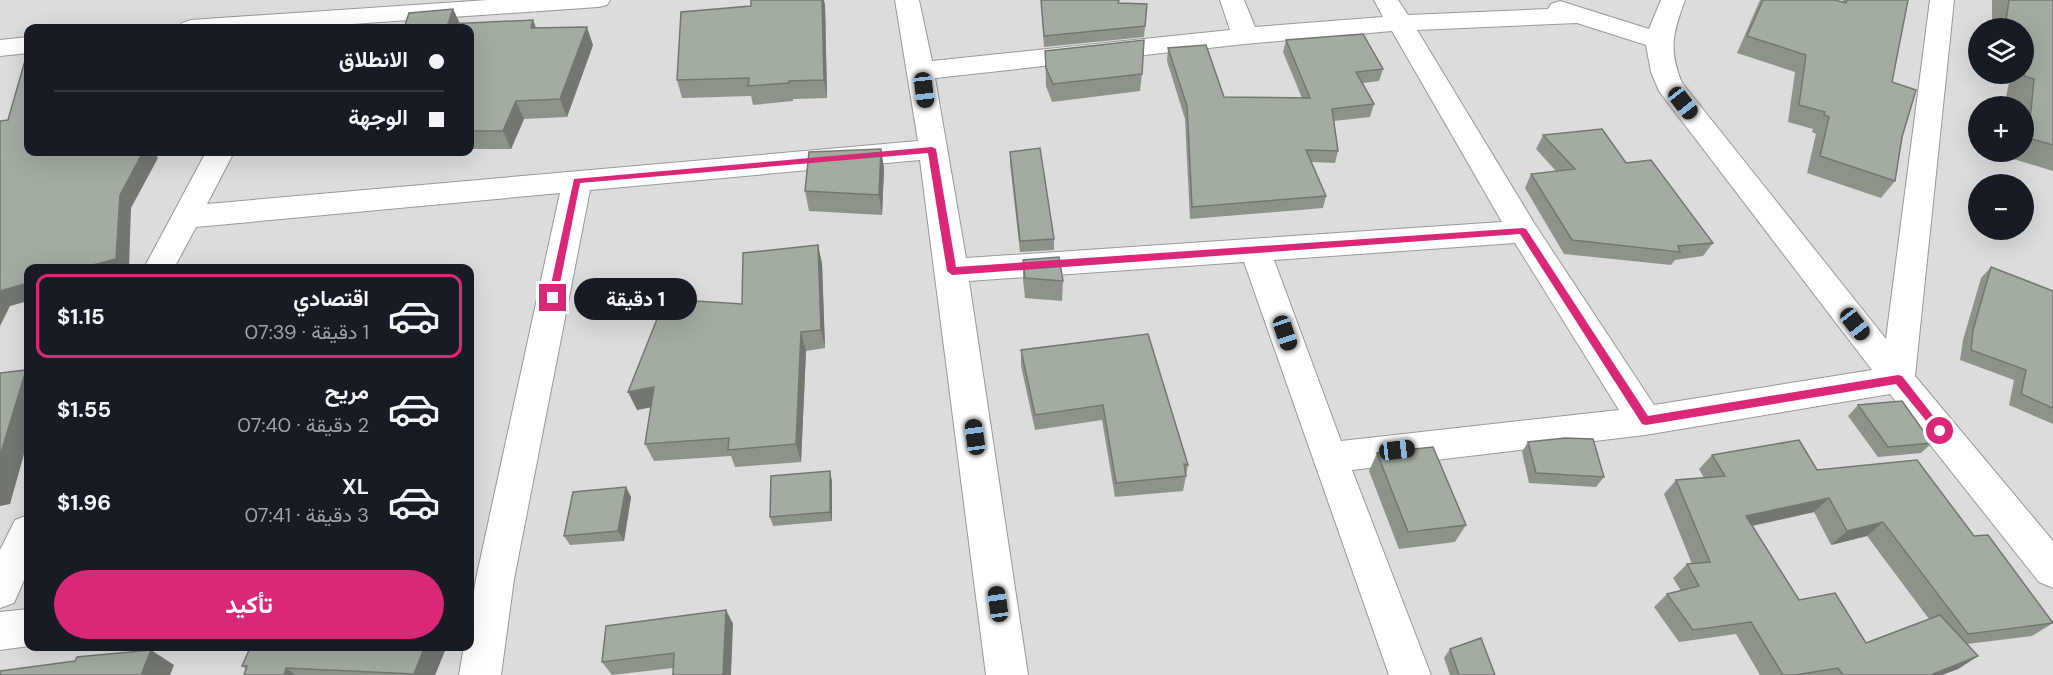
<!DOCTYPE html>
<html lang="ar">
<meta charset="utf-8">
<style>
:root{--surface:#171b24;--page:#242831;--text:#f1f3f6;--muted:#9ea1a6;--line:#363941;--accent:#db2777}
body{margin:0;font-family:"DM Sans",Vazirmatn,sans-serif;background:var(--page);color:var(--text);direction:rtl;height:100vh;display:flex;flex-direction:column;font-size:22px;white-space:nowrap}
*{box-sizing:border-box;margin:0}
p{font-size:20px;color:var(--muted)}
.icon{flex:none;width:33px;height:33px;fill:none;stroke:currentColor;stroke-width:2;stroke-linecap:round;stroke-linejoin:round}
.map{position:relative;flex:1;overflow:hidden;direction:ltr}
.panel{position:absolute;left:24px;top:264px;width:450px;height:387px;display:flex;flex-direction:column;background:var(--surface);border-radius:12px;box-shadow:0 6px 24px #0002;direction:rtl}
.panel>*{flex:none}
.hud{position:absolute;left:24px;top:24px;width:450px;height:132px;border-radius:12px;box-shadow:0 6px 24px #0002;direction:rtl;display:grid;align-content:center;height:132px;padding:0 30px;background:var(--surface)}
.buttons{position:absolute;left:1968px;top:18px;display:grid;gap:12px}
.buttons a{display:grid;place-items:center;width:66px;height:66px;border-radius:50%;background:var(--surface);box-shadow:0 6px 24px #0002;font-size:30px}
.end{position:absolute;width:27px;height:27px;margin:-14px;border:8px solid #db2777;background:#fff;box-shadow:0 0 0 3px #fff}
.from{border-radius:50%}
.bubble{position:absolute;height:42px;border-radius:21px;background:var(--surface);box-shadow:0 6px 24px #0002;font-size:20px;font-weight:700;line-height:42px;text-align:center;direction:rtl}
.car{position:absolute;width:18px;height:36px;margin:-18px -9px;border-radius:8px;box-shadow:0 0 4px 2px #0007;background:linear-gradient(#222 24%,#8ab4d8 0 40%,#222 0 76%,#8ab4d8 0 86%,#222 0)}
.hud b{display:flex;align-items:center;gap:21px;height:57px;font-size:22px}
.hud b+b{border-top:2px solid var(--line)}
.hud i{width:15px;height:15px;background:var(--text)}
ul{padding:10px 0 0;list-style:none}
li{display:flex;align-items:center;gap:18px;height:84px;margin:0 12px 9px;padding:0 18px;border:3px solid transparent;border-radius:12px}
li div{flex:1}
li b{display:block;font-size:22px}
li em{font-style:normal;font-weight:700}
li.current{border-color:var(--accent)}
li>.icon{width:54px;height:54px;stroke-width:1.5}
.button{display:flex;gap:12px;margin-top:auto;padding:12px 30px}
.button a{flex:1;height:69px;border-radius:36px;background:var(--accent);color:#fff;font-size:24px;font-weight:700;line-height:69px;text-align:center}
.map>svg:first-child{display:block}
.residential{fill:#dbdcdb;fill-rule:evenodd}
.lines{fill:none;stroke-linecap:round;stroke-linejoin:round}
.street-casing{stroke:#989898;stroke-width:2}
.street{fill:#fff;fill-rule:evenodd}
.wall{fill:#8c948a;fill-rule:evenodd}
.shaded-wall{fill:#727870}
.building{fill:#a3aca0;stroke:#727870;stroke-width:1.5}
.route{fill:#db2777}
</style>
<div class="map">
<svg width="2053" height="675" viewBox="0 0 2053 675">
<rect width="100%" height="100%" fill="#e4eee5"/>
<path class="residential" d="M0,0H2053V675H0ZM28,28H470V152H28ZM1978,28H2024V74H1978ZM1978,106H2024V152H1978ZM1978,184H2024V230H1978ZM28,268H470V646H28Z"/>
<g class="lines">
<defs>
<g id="street">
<polygon points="488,0 610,0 607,5 598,7 295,28 178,28 182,23 191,20"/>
<path d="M895,0H919L932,61L1230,30L1220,0H1244L1255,27L1383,17L1374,0H1398L1408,15L1548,9L1551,4L1560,1L1649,29L1661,0H1685C1673,33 1668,49 1682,83L1886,339L1930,0H1954L1915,376L2053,541V588L2039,582L1890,394L1645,435L1352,470L1431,675H1389L1244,262L969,281L1028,675H986L920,160L590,190L514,579L501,675H459L464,646H470V615L476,579L560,193L196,227L174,268H144L206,152H234L207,204L918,141ZM1577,23L1646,45L1651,72L1659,91L1872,370L1654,405L1534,223L1417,30ZM1392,31L1502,222L966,258L935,78L1245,44ZM1515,243L1619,410L1341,441L1274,260Z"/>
<polygon points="28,37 28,53 0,56 0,40"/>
<polygon points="28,515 28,571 14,603 0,608 0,550 15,520"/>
<polygon points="28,609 29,646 0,650 0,612"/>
</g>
</defs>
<use href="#street" class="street-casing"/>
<use href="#street" class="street"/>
</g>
<g class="wall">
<polygon points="1041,0 1147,4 1144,37 1044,47"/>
<polygon points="1760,0 1835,0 1842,2 1843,0 1908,0 1892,82 1902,137 1895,181 1881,198 1807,173 1816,134 1812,132 1813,129 1788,122 1795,72 1737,53"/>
<polygon points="1992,0 2053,0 2053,171 2007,157 2008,152 2024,152 2024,106 2016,106 2016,100 2006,97 2009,83 1985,75 1985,74 2024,74 2024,28 1992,28"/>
<polygon points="825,5 827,98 793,99 793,101 753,105 751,96 682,98 677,80"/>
<polygon points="453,9 460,24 537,28 593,45 567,117 524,119 511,149 470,149 470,28 404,28"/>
<polygon points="1286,40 1383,69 1379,81 1363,83 1374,104 1370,117 1334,121 1338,151 1335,163 1312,162 1326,196 1323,208 1190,219 1185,119 1167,61 1168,48 1224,97 1302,98 1283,52"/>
<polygon points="1045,51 1142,74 1140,91 1052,102 1046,86"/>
<polygon points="1543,135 1626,163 1713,243 1703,256 1675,260 1671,265 1564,254 1525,188 1531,174 1556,171 1536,149"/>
<polygon points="881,149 884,169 882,215 809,211 805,191"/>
<polygon points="1010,152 1054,239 1054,250 1020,252 1010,163"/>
<polygon points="818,245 822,264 825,348 806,351 801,462 735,467 731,456 654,461 645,444 651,407 637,410 742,304"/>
<polygon points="1023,260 1063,281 1062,301 1025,298 1023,279"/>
<polygon points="1991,267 2053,291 2053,424 2009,405 2014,380 1960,360 1963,340 1981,278"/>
<polygon points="1148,334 1188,465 1186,476 1183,491 1115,497 1102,420 1035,430 1021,366 1021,350"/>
<polygon points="1858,405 1932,443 1921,453 1878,457 1848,416"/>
<polygon points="1528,442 1604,477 1596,487 1529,483 1522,452"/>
<polygon points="1377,453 1466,525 1455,542 1399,549 1369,471"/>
<path d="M1712,455L1817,470L1974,536L2053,623L2032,636L1967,644L1978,656L1958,669L1941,675H1760L1736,634L1679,642L1654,607L1667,594L1681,591L1673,578L1687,564H1692L1664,494L1676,480L1704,478L1699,469ZM1814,512L1831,545L1867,536L1929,619L1866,643L1799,600L1752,526Z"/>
<polygon points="832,481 832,521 773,526 770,517"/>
<polygon points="626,487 631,497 624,541 570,545 564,536"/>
<polygon points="726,610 733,624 673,668 612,675 602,662"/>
<polygon points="251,646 445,646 446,648 435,675 244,675 246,669 242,666"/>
<polygon points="1450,649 1495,675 1450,675 1444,658"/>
</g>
<g class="shaded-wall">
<polygon points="822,0 824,0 825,5 827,98 824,80"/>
<polygon points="453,9 461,26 448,24"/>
<polygon points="533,20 540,38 531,28"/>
<polygon points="587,27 593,45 567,117 560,99"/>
<polygon points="516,101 524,119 511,149 503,131"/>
<polygon points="881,149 884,169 882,215 879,195"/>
<polygon points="143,152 154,152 158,158 131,208 129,268 81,268 120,195"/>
<polygon points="818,245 822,264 825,348 821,330"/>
<polygon points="28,283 28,301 10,306 0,326 0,291"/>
<polygon points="801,332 806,351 801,462 796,444"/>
<polygon points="26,370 28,372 28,440 10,504 0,506 0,456"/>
<polygon points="654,387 662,405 637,410 628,392"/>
<polygon points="830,471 832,481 832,521 830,512"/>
<polygon points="626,487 631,497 624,541 618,531"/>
<polygon points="1829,498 1814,512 1732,530 1746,516"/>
<polygon points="1883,522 1867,536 1831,545 1847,531"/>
<polygon points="726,610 733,624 731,675 723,675"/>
<polygon points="425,646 445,646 446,648 435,675 415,675 414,674"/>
<polygon points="151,650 174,665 170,675 141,675"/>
<polygon points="1978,656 1958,669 1942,675 1931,675"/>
<polygon points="286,668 295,675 284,675"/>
</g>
<g class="building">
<polygon points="751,0 822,0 824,80 789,81 789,83 748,86 749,78 677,80 681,12 751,6"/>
<polygon points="1041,0 1119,0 1118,3 1147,4 1145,26 1044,36"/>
<polygon points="1763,0 1835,0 1846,3 1847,0 1908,0 1892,82 1916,90 1902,137 1895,181 1820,156 1829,117 1824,115 1825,112 1799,105 1806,55 1747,36"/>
<polygon points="2009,0 2053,0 2053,145 2025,137 2031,111 2034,79 2024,76 2026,62 2024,62 2024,28 2005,28"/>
<polygon points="453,9 448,24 533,20 531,28 587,27 560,99 516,101 503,131 470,131 470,28 404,28 409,13"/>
<polygon points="1363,34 1383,69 1356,72 1374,104 1332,109 1338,151 1306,150 1326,196 1192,207 1187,106 1168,48 1206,45 1224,97 1310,98 1286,40"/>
<polygon points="1144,40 1142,74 1053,84 1046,68 1045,51"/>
<polygon points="26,57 28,57 28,152 143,152 120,195 116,259 81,268 28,268 28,283 0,291 0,121 8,120"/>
<polygon points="1602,129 1626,163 1651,160 1713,243 1678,246 1680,252 1572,240 1531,174 1575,169 1543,135"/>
<polygon points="1040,148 1054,239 1020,241 1010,152"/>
<polygon points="881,149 879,195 805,191 809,152"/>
<polygon points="818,245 821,330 801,332 796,444 728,450 729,438 645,444 654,387 628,392 665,299 742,304 743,253"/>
<polygon points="1059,257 1063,281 1025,278 1023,260"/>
<polygon points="1991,267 2053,291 2053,408 2021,394 2026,370 1971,350 1973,330"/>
<polygon points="1148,334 1188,465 1184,464 1186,476 1116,483 1103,405 1035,415 1021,350"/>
<polygon points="26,370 0,456 0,373"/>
<polygon points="1902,401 1932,443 1888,447 1858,405"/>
<polygon points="1565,438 1593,439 1604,477 1536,473 1528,442"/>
<polygon points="1799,440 1817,470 1917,460 1974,536 1988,535 2053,623 1968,634 1883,522 1847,531 1829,498 1746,516 1799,600 1835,593 1866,643 1940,615 1978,656 1931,675 1843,675 1838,668 1795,675 1783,675 1751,622 1693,630 1667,594 1699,586 1687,564 1710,562 1676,480 1725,476 1712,455"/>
<polygon points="1433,447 1466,525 1408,532 1377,453"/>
<polygon points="830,471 830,512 770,517 771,476"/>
<polygon points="626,487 618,531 564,536 573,492"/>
<polygon points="726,610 723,675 673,675 674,653 602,662 606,626"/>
<polygon points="1481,638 1495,675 1459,675 1450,649"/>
<polygon points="251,646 425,646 414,674 286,668 284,675 244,675 247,666 242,666"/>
<polygon points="151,650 141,675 0,675 0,671 75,661 77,657"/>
</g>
<polygon class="route" points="932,147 936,149 956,267 1523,228 1526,229 1648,416 1898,375 1902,376 1945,431 1944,434 1937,434 1896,384 1646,425 1642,424 1520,234 952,275 947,271 928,153 580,183 557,298 553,302 548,298 574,179"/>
</svg>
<div class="buttons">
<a><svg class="icon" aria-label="layers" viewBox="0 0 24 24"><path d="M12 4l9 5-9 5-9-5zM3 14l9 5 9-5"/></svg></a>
<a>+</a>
<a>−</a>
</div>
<i class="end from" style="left:1940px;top:431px"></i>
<i class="end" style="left:553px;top:298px"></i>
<div class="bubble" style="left:574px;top:278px;width:123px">1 دقيقة</div>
<i class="car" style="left:924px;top:90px;rotate:173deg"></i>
<i class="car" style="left:1683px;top:103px;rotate:142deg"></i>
<i class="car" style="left:1855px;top:324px;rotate:142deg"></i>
<i class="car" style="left:1285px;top:333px;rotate:161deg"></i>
<i class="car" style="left:975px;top:437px;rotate:352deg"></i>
<i class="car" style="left:1397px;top:450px;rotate:83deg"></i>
<i class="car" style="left:998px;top:604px;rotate:352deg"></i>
<div class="hud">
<b><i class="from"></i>الانطلاق</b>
<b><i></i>الوجهة</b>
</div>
<section class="panel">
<ul>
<li class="current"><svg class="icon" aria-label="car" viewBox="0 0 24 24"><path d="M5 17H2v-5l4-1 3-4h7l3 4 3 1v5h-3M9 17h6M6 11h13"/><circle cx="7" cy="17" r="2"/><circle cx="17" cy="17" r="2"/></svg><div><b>اقتصادي</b><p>1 دقيقة · 07:39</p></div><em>$1.15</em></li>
<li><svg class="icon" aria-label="car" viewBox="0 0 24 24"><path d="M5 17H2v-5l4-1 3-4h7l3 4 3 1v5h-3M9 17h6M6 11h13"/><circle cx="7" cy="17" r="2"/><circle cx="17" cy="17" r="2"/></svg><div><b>مريح</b><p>2 دقيقة · 07:40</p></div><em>$1.55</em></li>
<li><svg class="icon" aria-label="car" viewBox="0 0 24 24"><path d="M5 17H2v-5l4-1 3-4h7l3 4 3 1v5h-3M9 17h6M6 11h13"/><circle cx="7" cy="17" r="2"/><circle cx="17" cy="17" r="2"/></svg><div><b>XL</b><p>3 دقيقة · 07:41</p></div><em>$1.96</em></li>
</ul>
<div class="button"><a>تأكيد</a></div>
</section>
</div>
